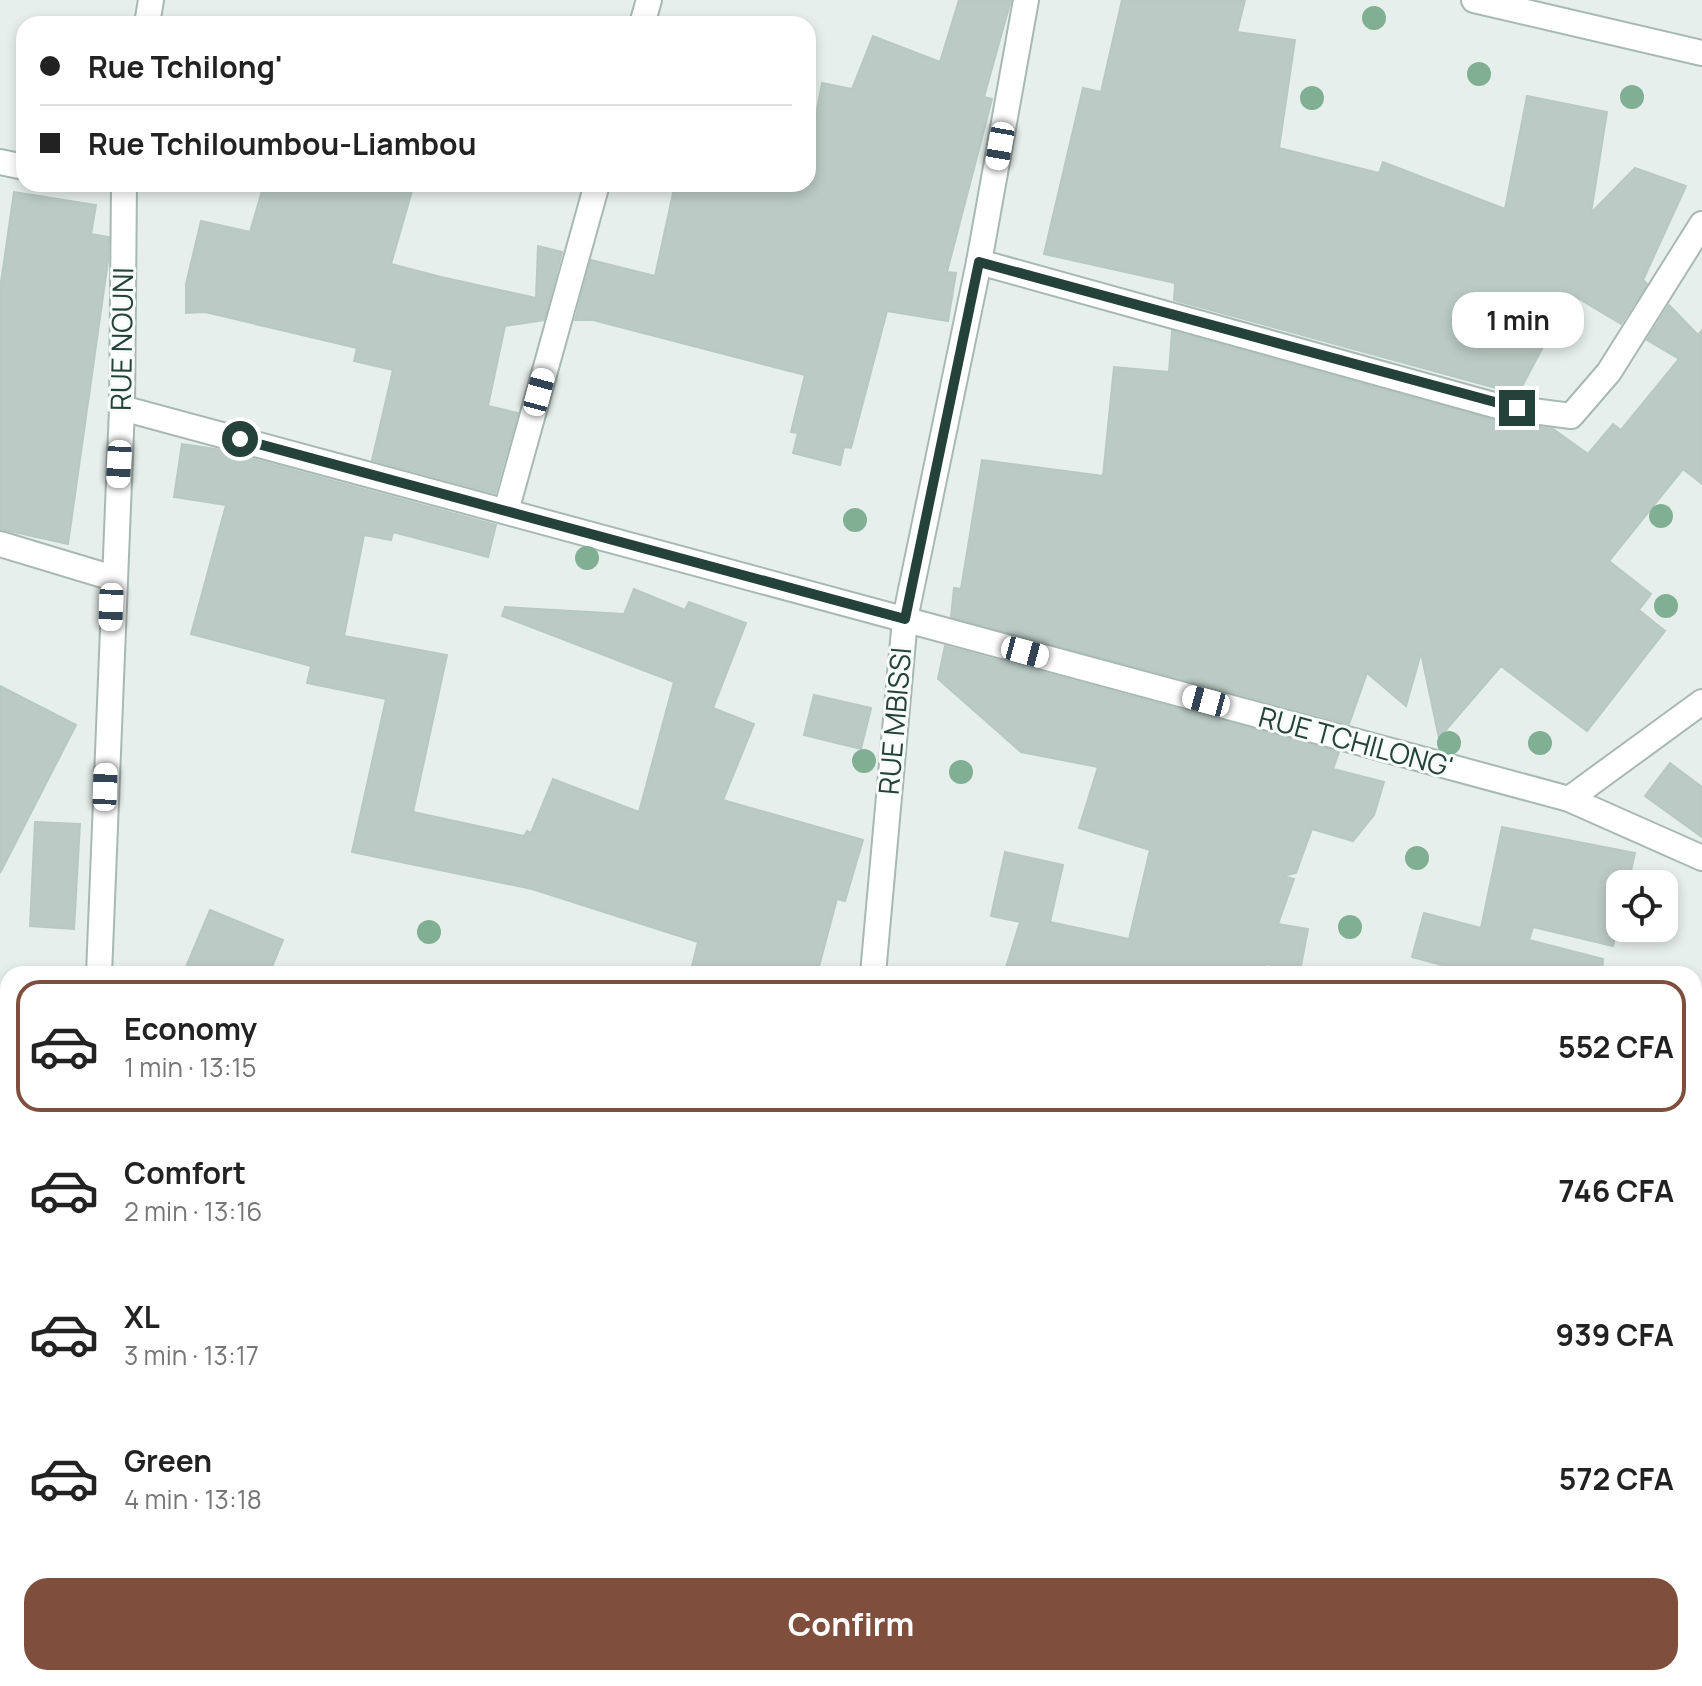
<!DOCTYPE html>
<meta charset="utf-8">
<style>
:root{--surface:#fff;--page:#f2f2f2;--text:#222;--muted:#767676;--line:#e0e0e0;--accent:#804e3d}
body{margin:0;font-family:Manrope,sans-serif;background:var(--page);color:var(--text);height:100vh;display:flex;flex-direction:column;font-size:30px;white-space:nowrap}
*{box-sizing:border-box;margin:0}
p{font-size:26px;color:var(--muted)}
.icon{flex:none;width:44px;height:44px;fill:none;stroke:currentColor;stroke-width:2;stroke-linecap:round;stroke-linejoin:round}
.map{position:relative;flex:1;overflow:hidden}
.drawer{position:absolute;left:0px;top:966px;width:1702px;height:720px;display:flex;flex-direction:column;background:var(--surface);border-radius:24px 24px 0 0;box-shadow:0 4px 12px #0003}
.drawer>*{flex:none}
.banner{position:absolute;left:16px;top:16px;width:800px;height:176px;border-radius:24px;box-shadow:0 4px 12px #0003;display:grid;align-content:center;height:176px;padding:0 24px;background:var(--surface)}
.tools{position:absolute;left:1606px;top:870px;display:grid;gap:16px}
.tools a{display:grid;place-items:center;width:72px;height:72px;border-radius:16px;background:var(--surface);box-shadow:0 4px 12px #0003;font-size:40px}
.end{position:absolute;width:36px;height:36px;margin:-18px;border:10px solid #24423a;background:#fff;box-shadow:0 0 0 4px #fff}
.from{border-radius:50%}
.bubble{position:absolute;height:56px;border-radius:24px;background:var(--surface);box-shadow:0 4px 12px #0003;font-size:26px;font-weight:700;line-height:56px;text-align:center}
.car{position:absolute;width:24px;height:48px;margin:-24px -12px;border-radius:10px;box-shadow:0 0 6px 2px #0007;background:linear-gradient(#fff 24%,#345 0 40%,#fff 0 76%,#345 0 86%,#fff 0)}
.banner b{display:flex;align-items:center;gap:28px;height:76px;font-size:30px}
.banner b+b{border-top:2px solid var(--line)}
.banner i{width:20px;height:20px;background:var(--text)}
ul{padding:14px 0 0;list-style:none}
li{display:flex;align-items:center;gap:24px;height:132px;margin:0 16px 12px;padding:0 8px;border:4px solid transparent;border-radius:24px}
li div{flex:1}
li b{display:block;font-size:30px}
li em{font-style:normal;font-weight:700}
li.selected{border-color:var(--accent)}
li>.icon{width:72px;height:72px;stroke-width:1.5}
.primary-button{display:flex;gap:16px;margin-top:auto;padding:16px 24px}
.primary-button a{flex:1;height:92px;border-radius:24px;background:var(--accent);color:#fff;font-size:32px;font-weight:700;line-height:92px;text-align:center}
.map>svg:first-child{display:block}
.building{fill:#bbcac4;stroke:#b8c9c2;stroke-width:2}
.lines{fill:none;stroke-linecap:round;stroke-linejoin:round}
.minor-casing{stroke:#a8b8b2;stroke-width:28}
.tertiary-casing{stroke:#a8b8b2;stroke-width:28}
.minor{stroke:#fff;stroke-width:24}
.tertiary{stroke:#fff;stroke-width:24}
.tree{fill:#80af93}
.route{stroke:#24423a;stroke-width:10}
.labels{text-anchor:middle;stroke-width:6;stroke-linejoin:round;paint-order:stroke}
.street-label{font-size:28px;fill:#24423a;stroke:#f7fbf9}
</style>
<div class="map">
<svg width="1702" height="1686" viewBox="0 0 1702 1686">
<rect width="100%" height="100%" fill="#e6efeb"/>
<g class="building">
<polygon points="959,0 1011,0 984,97 992,99 947,272 956,273 948,321 887,311 851,448 844,447 840,465 793,453 798,433 791,432 805,375 593,320 575,320 591,260 655,276 675,184 808,184 808,158 822,83 852,89 873,36 940,62"/>
<polygon points="1122,0 1245,0 1237,32 1295,40 1279,148 1379,173 1383,162 1505,209 1527,96 1607,112 1591,213 1635,168 1686,186 1643,280 1647,284 1621,324 1571,294 1518,394 1174,300 1175,283 1044,254 1083,88 1101,92"/>
<polygon points="264,184 414,184 391,264 441,277 536,298 538,246 562,252 544,320 505,326 488,406 518,413 495,493 372,460 393,370 354,361 357,348 205,312 186,313 186,284 201,221 250,232"/>
<polygon points="14,192 96,205 91,234 109,237 108,261 68,544 0,529 0,289"/>
<polygon points="1669,305 1698,335 1702,330 1702,484 1683,469 1609,561 1651,594 1639,610 1665,631 1587,731 1501,666 1439,738 1421,653 1406,706 1367,673 1349,724 951,617 954,588 961,589 982,460 1103,476 1114,367 1169,372 1172,331 1497,421 1553,429 1588,454 1613,424 1621,430 1679,359 1647,340"/>
<polygon points="182,444 215,449 496,525 488,557 393,532 391,540 364,535 344,636 447,655 413,812 524,836 527,831 531,833 553,779 639,812 674,682 502,616 505,607 624,614 634,589 685,610 689,602 746,623 713,708 754,724 723,800 863,840 845,901 837,899 817,974 690,974 698,942 532,889 352,852 386,699 307,683 311,666 191,634 226,505 174,497"/>
<polygon points="945,646 1339,752 1333,769 1384,782 1374,815 1353,841 1312,829 1296,873 1283,876 1294,879 1278,924 1308,929 1300,971 1266,964 1263,974 1004,974 1020,922 991,916 1005,852 1063,865 1050,922 1129,939 1150,850 1079,828 1098,767 1021,752 938,679"/>
<polygon points="0,686 76,725 0,873"/>
<polygon points="814,695 871,708 861,749 804,735"/>
<polygon points="1670,763 1702,787 1702,837 1645,796"/>
<polygon points="35,822 80,824 74,929 30,926"/>
<polygon points="1502,827 1635,853 1628,884 1620,884 1620,917 1613,946 1533,927 1529,940 1603,959 1602,974 1476,974 1412,957 1424,913 1481,928"/>
<polygon points="210,910 283,940 269,974 183,974"/>
</g>
<g class="lines">
<defs>
<g id="minor">
<polyline points="1474,0 1702,53"/>
<polyline points="147,24 151,0"/>
<polyline points="642,24 649,0"/>
<polyline points="0,162 24,167"/>
<polyline points="979,262 1501,407 1571,416 1609,372 1702,224"/>
<polyline points="122,408 1569,799 1702,858"/>
<polyline points="506,511 597,184"/>
<polyline points="0,544 113,578"/>
<polyline points="1569,799 1702,702"/>
<polyline points="99,974 122,408 124,184"/>
<polyline points="873,974 905,619 979,262 1026,0"/>
<polyline points="0,1133 8,1127"/>
<polyline points="0,1153 8,1158"/>
<polyline points="1694,1426 1702,1432"/>
<polyline points="854,1678 866,1686"/>
<polyline points="1422,1678 1433,1686"/>
</g>
<g id="tertiary">
<polyline points="1694,1640 1702,1634"/>
<polyline points="1635,1686 1645,1678"/>
</g>
</defs>
<use href="#minor" class="minor-casing"/>
<use href="#tertiary" class="tertiary-casing"/>
<use href="#minor" class="minor"/>
<use href="#tertiary" class="tertiary"/>
</g>
<g class="tree">
<circle cx="1374" cy="18" r="12"/>
<circle cx="1479" cy="74" r="12"/>
<circle cx="1632" cy="97" r="12"/>
<circle cx="1312" cy="98" r="12"/>
<circle cx="1661" cy="516" r="12"/>
<circle cx="855" cy="520" r="12"/>
<circle cx="587" cy="558" r="12"/>
<circle cx="1666" cy="606" r="12"/>
<circle cx="1449" cy="743" r="12"/>
<circle cx="1540" cy="743" r="12"/>
<circle cx="864" cy="761" r="12"/>
<circle cx="961" cy="772" r="12"/>
<circle cx="1417" cy="858" r="12"/>
<circle cx="1350" cy="927" r="12"/>
<circle cx="429" cy="932" r="12"/>
</g>
<g class="lines">
<polyline class="route" points="240,439 905,619 979,262 1517,408"/>
</g>
<g class="labels">
<g class="street-label">
<text transform="translate(122 339) rotate(-89)" y="10">RUE NOUNI</text>
<text transform="translate(895 721) rotate(-85)" y="10">RUE MBISSI</text>
<text transform="translate(1356 742) rotate(15)" y="10">RUE TCHILONG'</text>
</g>
</g>
</svg>
<div class="tools">
<a><svg class="icon" aria-label="locate" viewBox="0 0 24 24"><circle cx="12" cy="12" r="6"/><path d="M12 2v4M12 18v4M2 12h4M18 12h4"/></svg></a>
</div>
<i class="end from" style="left:240px;top:439px"></i>
<i class="end" style="left:1517px;top:408px"></i>
<div class="bubble" style="left:1452px;top:292px;width:132px">1 min</div>
<i class="car" style="left:1000px;top:146px;rotate:190deg"></i>
<i class="car" style="left:539px;top:392px;rotate:15deg"></i>
<i class="car" style="left:119px;top:464px;rotate:183deg"></i>
<i class="car" style="left:111px;top:607px;rotate:182deg"></i>
<i class="car" style="left:1025px;top:652px;rotate:105deg"></i>
<i class="car" style="left:1206px;top:701px;rotate:285deg"></i>
<i class="car" style="left:105px;top:787px;rotate:2deg"></i>
<div class="banner">
<b><i class="from"></i>Rue Tchilong'</b>
<b><i></i>Rue Tchiloumbou-Liambou</b>
</div>
<section class="drawer">
<ul>
<li class="selected"><svg class="icon" aria-label="car" viewBox="0 0 24 24"><path d="M5 17H2v-5l4-1 3-4h7l3 4 3 1v5h-3M9 17h6M6 11h13"/><circle cx="7" cy="17" r="2"/><circle cx="17" cy="17" r="2"/></svg><div><b>Economy</b><p>1 min · 13:15</p></div><em>552 CFA</em></li>
<li><svg class="icon" aria-label="car" viewBox="0 0 24 24"><path d="M5 17H2v-5l4-1 3-4h7l3 4 3 1v5h-3M9 17h6M6 11h13"/><circle cx="7" cy="17" r="2"/><circle cx="17" cy="17" r="2"/></svg><div><b>Comfort</b><p>2 min · 13:16</p></div><em>746 CFA</em></li>
<li><svg class="icon" aria-label="car" viewBox="0 0 24 24"><path d="M5 17H2v-5l4-1 3-4h7l3 4 3 1v5h-3M9 17h6M6 11h13"/><circle cx="7" cy="17" r="2"/><circle cx="17" cy="17" r="2"/></svg><div><b>XL</b><p>3 min · 13:17</p></div><em>939 CFA</em></li>
<li><svg class="icon" aria-label="car" viewBox="0 0 24 24"><path d="M5 17H2v-5l4-1 3-4h7l3 4 3 1v5h-3M9 17h6M6 11h13"/><circle cx="7" cy="17" r="2"/><circle cx="17" cy="17" r="2"/></svg><div><b>Green</b><p>4 min · 13:18</p></div><em>572 CFA</em></li>
</ul>
<div class="primary-button"><a>Confirm</a></div>
</section>
</div>
